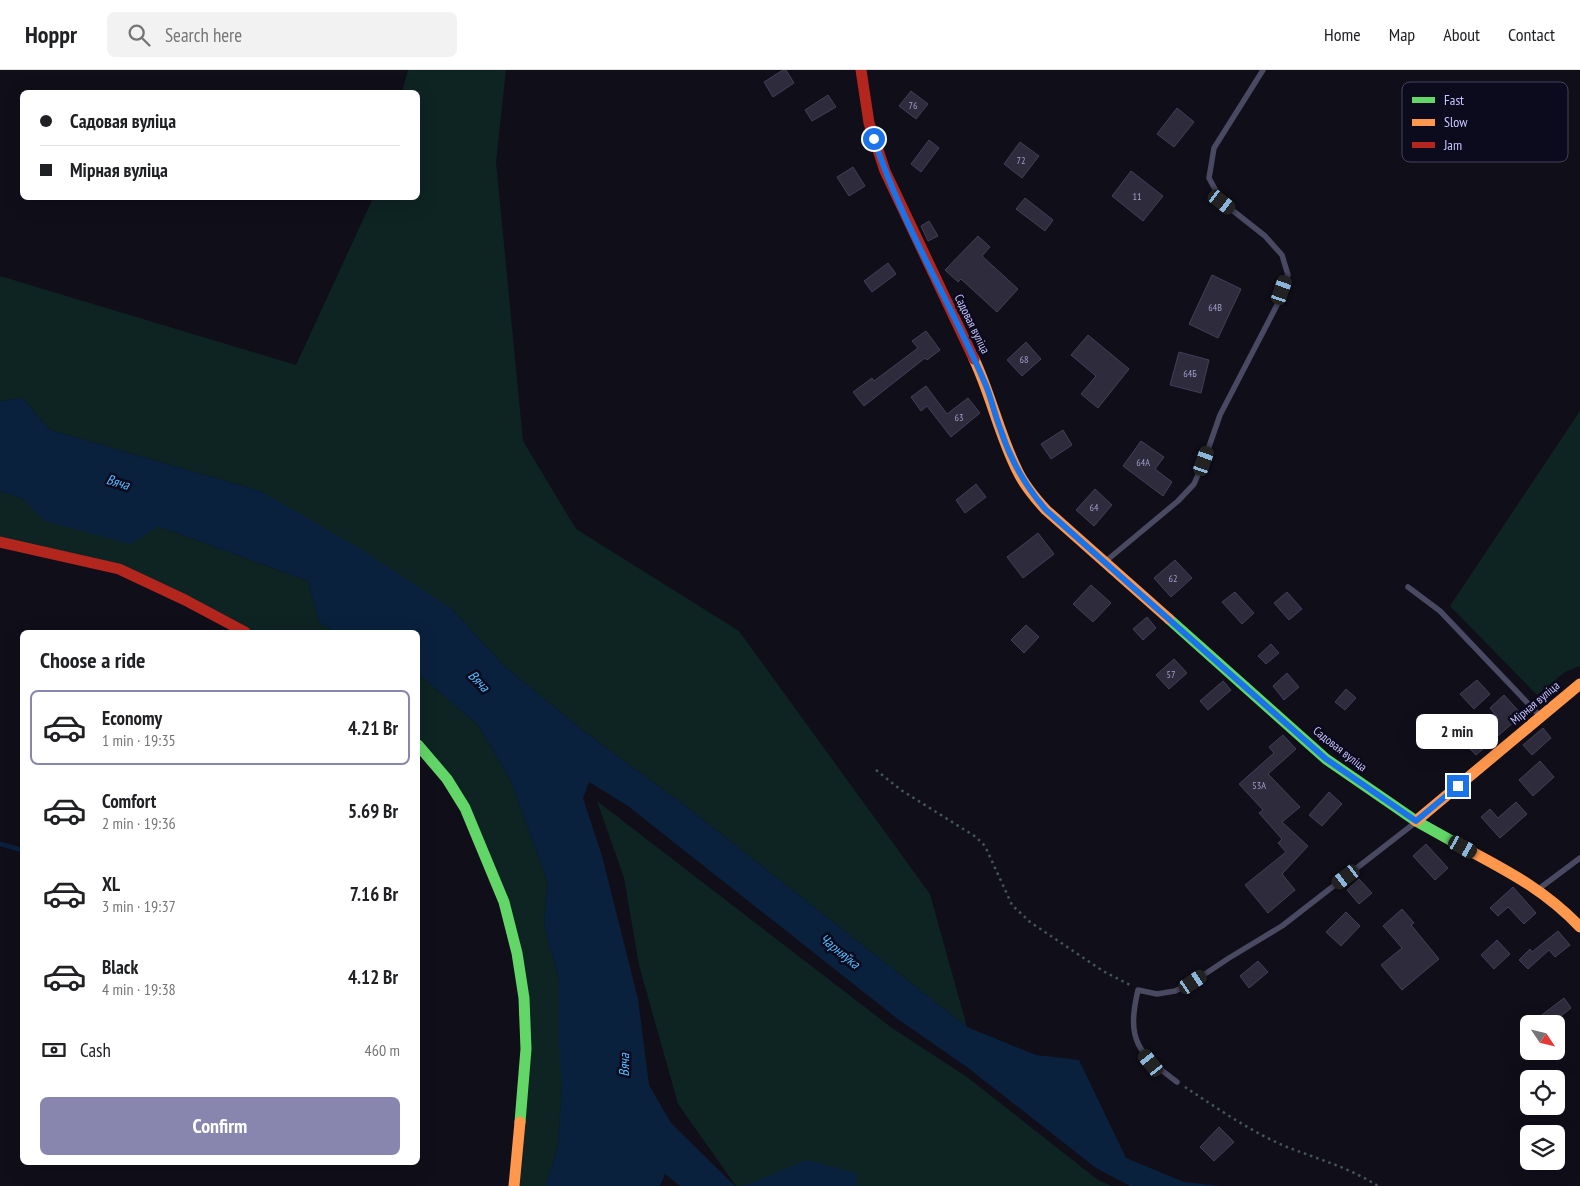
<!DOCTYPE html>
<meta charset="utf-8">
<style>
:root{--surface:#fff;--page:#f2f2f2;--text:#202124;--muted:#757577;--line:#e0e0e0;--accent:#8886ae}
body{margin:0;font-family:"PT Sans Narrow",sans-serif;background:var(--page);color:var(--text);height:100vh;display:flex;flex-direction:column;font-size:19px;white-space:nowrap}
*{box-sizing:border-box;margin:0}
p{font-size:16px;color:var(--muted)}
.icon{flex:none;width:28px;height:28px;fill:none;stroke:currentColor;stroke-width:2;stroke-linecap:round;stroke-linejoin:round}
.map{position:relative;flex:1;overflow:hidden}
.drawer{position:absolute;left:20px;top:560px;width:400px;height:535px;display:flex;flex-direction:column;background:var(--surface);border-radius:8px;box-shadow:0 5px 20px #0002}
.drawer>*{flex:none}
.guide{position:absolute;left:20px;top:20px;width:400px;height:110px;border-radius:8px;box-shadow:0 5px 20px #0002;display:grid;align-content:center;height:110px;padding:0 20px;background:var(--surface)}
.needle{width:32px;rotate:125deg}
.controls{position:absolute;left:1520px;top:945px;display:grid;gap:10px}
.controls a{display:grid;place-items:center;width:45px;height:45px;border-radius:8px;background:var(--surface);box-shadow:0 5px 20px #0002;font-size:25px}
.end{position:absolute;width:22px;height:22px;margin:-11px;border:6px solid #1a73e8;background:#fff;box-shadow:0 0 0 2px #fff}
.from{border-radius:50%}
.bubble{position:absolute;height:35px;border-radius:8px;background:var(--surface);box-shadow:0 5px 20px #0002;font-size:16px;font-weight:700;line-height:35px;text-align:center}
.car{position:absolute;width:15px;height:30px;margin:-15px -8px;border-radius:6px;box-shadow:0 0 4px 1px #0007;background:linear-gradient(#222 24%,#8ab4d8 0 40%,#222 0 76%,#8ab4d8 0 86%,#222 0)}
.guide b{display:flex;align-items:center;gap:18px;height:48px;font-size:19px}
.guide b+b{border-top:1px solid var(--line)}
.guide i{width:12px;height:12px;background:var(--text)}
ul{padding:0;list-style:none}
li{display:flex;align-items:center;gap:15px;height:75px;margin:0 10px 8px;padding:0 10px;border:2px solid transparent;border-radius:8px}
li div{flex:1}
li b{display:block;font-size:19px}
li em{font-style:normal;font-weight:700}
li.current{border-color:var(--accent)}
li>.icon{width:45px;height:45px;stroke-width:1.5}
h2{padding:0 20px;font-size:22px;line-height:60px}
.pay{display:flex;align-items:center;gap:12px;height:55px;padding:0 20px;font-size:19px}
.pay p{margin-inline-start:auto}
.primary-button{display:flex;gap:10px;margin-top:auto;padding:10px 20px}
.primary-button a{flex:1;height:58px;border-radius:8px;background:var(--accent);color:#fff;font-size:20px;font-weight:700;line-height:58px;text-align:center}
header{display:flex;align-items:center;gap:30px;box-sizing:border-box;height:70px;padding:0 25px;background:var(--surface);border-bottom:1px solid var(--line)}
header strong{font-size:24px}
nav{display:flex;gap:28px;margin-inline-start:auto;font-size:18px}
.search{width:350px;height:45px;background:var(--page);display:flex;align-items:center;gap:12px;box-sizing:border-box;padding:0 18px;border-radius:8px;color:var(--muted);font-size:19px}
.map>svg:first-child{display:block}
.green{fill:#0d2423}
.water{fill:#0a213e}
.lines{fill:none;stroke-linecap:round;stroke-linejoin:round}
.stream{stroke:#0a213e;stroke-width:4.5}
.building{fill:#2d2b3c;stroke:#424058}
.path{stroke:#445560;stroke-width:2.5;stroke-dasharray:2.5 4;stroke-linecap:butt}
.lane{stroke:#494a62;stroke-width:5.5}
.fast{stroke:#63d668;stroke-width:11}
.slow{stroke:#ff974d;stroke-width:11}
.jam{stroke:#b3261e;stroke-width:11}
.route{stroke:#1a73e8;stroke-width:6}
.labels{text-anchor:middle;stroke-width:5;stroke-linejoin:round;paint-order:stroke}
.number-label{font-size:10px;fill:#a29fce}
.street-label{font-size:12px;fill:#c9c6ff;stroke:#0c0a1d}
.water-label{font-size:14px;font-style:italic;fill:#54bcff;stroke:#0c0a1d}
.key{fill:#0c0a1d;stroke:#454261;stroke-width:1}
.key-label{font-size:14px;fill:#c9c6ff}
</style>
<header>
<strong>Hoppr</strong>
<div class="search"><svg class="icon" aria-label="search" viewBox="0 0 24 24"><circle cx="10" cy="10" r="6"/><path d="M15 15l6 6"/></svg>Search here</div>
<nav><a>Home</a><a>Map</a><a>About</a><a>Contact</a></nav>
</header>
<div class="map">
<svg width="1580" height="1116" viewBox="0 0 1580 1116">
<rect width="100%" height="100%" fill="#100e19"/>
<g class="green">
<polygon points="408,0 506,0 496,92 523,371 576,459 739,561 930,824 967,957 684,735 581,659 504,596 452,539 260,421 50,360 22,328 0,331 0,206 296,295 373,128 418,128 418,22 402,22"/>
<polygon points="1580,341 1580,596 1565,602 1537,625 1450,536"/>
<polygon points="0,421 23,429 45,451 158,456 308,511 319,552 335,562 240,562 119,499 0,472"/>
<polygon points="418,604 478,655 511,711 548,813 544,854 559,910 562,1016 558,1076 546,1116 514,1116 523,1030 517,883 465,738 418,675"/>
<polygon points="597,731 892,958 967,1007 1098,1110 1112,1116 736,1116 678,1034 639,895 624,808"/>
</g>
<g class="water">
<polygon points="22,328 50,360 260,421 354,475 452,539 504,596 581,659 684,735 967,957 1036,985 1079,990 1126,1088 1184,1112 1220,1116 1130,1116 1096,1098 967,997 899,950 628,736 589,712 583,728 602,786 638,929 649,1015 671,1053 735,1116 680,1116 665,1104 660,1116 546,1116 558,1076 562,1016 559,981 559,910 544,854 548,813 511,711 478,655 418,604 418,562 335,562 319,552 308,511 158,456 131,474 45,451 23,429 0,421 0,331"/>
<polygon points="807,1090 856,1103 857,1116 744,1116"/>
</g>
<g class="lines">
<polyline class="stream" points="0,774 22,780"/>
</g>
<g class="building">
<polygon points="783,0 786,0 794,13 773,27 764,12"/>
<polygon points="911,21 928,34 916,49 899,36"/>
<polygon points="828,25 836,37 812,51 805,40"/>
<polygon points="1177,38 1194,52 1174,77 1157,64"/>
<polygon points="929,70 939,78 921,102 911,94"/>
<polygon points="1020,72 1039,86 1022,108 1004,94"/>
<polygon points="853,97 865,116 849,126 837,107"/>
<polygon points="1131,101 1163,126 1143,151 1112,126"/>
<polygon points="1025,128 1053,150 1045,161 1016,139"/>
<polygon points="929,151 938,166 928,171 921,156"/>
<polygon points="978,166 990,177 982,186 1018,219 997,242 961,209 958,212 945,200"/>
<polygon points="888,193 896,204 872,222 864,211"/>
<polygon points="1212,205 1241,219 1218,268 1189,254"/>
<polygon points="926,261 940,280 927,290 925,288 864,336 853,322 872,308 874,311 918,278 912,271"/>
<polygon points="1088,265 1129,299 1098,338 1081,324 1096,306 1071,285"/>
<polygon points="1026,272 1041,289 1022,306 1007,290"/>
<polygon points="1179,282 1209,290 1201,323 1170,315"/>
<polygon points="926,316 947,344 968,328 980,343 951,367 927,336 921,341 911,327"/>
<polygon points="1063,360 1072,375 1051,389 1041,374"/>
<polygon points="1141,371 1164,387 1155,399 1172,412 1163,426 1123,396"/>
<polygon points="976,414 986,427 965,443 956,430"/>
<polygon points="1095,419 1112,435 1094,456 1076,440"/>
<polygon points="1038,463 1054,484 1023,508 1007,487"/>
<polygon points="1175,490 1192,508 1171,527 1154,508"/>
<polygon points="1091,515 1111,533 1093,552 1073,534"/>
<polygon points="1235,522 1254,543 1242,554 1222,532"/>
<polygon points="1287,522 1302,539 1289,550 1274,533"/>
<polygon points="1147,547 1156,558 1143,570 1133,559"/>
<polygon points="1026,555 1039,567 1024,583 1011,570"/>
<polygon points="1271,574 1279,583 1266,594 1258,586"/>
<polygon points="1174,589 1187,603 1169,619 1156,605"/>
<polygon points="1287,603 1299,617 1284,630 1273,616"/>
<polygon points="1477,610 1490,624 1474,639 1460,624"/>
<polygon points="1223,611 1231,620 1208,640 1200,631"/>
<polygon points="1346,619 1356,628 1345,640 1335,632"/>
<polygon points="1504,625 1522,645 1476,685 1466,675 1497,647 1490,638"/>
<polygon points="1543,658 1551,668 1532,685 1523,675"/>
<polygon points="1283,665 1296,679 1268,704 1300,737 1282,752 1308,776 1282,804 1295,820 1268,843 1245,815 1286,782 1278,773 1282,769 1259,743 1263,740 1239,714 1274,683 1269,677"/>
<polygon points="1540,691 1554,707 1533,726 1519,710"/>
<polygon points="1329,722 1342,734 1322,756 1309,745"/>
<polygon points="1516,732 1527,744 1500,768 1481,747 1490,739 1498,748"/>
<polygon points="1426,774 1448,798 1435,810 1413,786"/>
<polygon points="1359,809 1372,823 1359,834 1347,820"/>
<polygon points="1513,817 1536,843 1524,854 1508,837 1498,846 1490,838"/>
<polygon points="1402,839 1414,853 1411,855 1439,889 1402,920 1381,895 1402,878 1383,856"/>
<polygon points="1346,842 1360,856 1341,876 1326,862"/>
<polygon points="1558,861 1570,875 1555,887 1549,880 1528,899 1519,890 1530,879 1532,882"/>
<polygon points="1497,870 1510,884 1494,899 1481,885"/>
<polygon points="1258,891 1268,902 1249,918 1240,906"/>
<polygon points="1564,928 1571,938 1551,954 1530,954"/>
<polygon points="1219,1057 1234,1072 1214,1091 1200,1077"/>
</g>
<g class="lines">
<g class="path">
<polyline points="876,700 901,720 976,767 985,776 1012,835 1030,852 1103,901 1130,915"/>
<path d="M1185,1017C1217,1038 1251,1062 1287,1077C1318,1089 1350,1098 1378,1116"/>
</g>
<g class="lane">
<polyline points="1106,491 1178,431 1194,414 1204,391 1220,345 1277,235 1288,205 1282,185 1265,166 1222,132 1209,108 1214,78 1263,0"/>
<polyline points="1408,517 1440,541 1540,646"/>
<polyline points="1540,818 1580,788"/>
<path d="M1177,1012C1138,983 1126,971 1138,920L1157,924L1175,921L1193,912L1229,888L1282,856L1416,752"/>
</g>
<g class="fast">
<polyline points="1169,549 1326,689 1416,751 1459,775"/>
<polyline points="418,675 447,709 465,738 504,832 517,883 524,928 526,979 520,1052"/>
</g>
<g class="slow">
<path d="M974,289C991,325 999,364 1017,400C1024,415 1035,428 1046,440L1169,549"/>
<polyline points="1416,751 1580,614"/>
<path d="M1459,775C1505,800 1543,818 1580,857"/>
<polyline points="514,1116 520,1052"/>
</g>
<g class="jam">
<polyline points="861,0 869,53 885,101 974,289"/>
<polyline points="0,472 119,499 185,530 245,562"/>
</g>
</g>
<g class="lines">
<path class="route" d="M874,69C902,154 949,230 984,311C991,326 994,343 1000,358C1010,389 1025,416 1046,440L1326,689L1416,751L1458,716"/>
</g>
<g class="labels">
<g class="number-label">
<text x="913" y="39">76</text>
<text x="1021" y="94">72</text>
<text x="1137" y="130">11</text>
<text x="1215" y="241">64В</text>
<text x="1024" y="293">68</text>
<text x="1190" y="307">64Б</text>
<text x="959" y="351">63</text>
<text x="1143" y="396">64А</text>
<text x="1094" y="441">64</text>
<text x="1173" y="512">62</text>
<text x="1171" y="608">57</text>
<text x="1259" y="719">53А</text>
</g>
<g class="street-label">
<text transform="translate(972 254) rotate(64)" y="4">Садовая вуліца</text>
<text transform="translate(1535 633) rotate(-40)" y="4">Мірная вуліца</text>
<text transform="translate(1340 679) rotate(38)" y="4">Садовая вуліца</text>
</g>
<g class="water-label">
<text transform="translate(118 412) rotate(16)" y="5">Вяча</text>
<text transform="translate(479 611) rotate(46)" y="5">Вяча</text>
<text transform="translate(840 881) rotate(39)" y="5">Чарняўка</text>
<text transform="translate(624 995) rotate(-89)" y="5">Вяча</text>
</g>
</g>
<rect x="1402" y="12" width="166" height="80" rx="8" class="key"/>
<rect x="1412" y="27" width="23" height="6" fill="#63d668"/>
<rect x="1412" y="49" width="23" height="7" fill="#ff974d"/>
<rect x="1412" y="72" width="23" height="6" fill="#b3261e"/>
<g class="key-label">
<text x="1444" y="35">Fast</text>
<text x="1444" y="57">Slow</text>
<text x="1444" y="80">Jam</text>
</g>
</svg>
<div class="controls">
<a><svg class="needle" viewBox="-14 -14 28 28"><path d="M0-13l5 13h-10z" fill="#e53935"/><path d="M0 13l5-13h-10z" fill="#757577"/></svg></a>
<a><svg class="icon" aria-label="locate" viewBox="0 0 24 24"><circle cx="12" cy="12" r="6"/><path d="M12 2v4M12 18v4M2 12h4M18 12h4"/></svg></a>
<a><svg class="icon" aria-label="layers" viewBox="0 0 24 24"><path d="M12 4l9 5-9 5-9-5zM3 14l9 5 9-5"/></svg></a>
</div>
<i class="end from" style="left:874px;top:69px"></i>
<i class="end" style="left:1458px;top:716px"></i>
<div class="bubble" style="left:1416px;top:644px;width:82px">2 min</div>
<i class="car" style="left:1222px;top:132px;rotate:128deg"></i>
<i class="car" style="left:1282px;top:220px;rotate:19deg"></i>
<i class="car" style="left:1204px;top:391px;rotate:19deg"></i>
<i class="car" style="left:1463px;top:777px;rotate:119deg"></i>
<i class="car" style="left:1346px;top:807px;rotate:233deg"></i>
<i class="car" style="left:1193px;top:912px;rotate:56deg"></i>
<i class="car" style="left:1151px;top:993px;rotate:321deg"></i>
<div class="guide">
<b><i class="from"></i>Садовая вуліца</b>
<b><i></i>Мірная вуліца</b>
</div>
<section class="drawer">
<h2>Choose a ride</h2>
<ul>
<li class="current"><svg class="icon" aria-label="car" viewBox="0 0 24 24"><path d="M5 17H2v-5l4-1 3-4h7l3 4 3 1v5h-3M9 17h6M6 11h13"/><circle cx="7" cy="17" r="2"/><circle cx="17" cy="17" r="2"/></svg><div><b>Economy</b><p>1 min · 19:35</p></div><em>4.21 Br</em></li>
<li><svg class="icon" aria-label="car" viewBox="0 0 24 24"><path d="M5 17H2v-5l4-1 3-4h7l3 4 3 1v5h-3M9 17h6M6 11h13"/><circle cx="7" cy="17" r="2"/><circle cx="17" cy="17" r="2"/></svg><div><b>Comfort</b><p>2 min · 19:36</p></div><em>5.69 Br</em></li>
<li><svg class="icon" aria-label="car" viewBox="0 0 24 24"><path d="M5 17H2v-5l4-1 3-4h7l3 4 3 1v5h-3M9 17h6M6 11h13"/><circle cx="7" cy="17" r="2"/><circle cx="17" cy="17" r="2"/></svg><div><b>XL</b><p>3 min · 19:37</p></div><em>7.16 Br</em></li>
<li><svg class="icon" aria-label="car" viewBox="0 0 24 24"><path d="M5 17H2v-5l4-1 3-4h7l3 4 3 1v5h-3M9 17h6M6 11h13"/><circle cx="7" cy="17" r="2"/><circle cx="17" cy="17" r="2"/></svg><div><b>Black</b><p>4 min · 19:38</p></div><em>4.12 Br</em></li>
</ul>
<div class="pay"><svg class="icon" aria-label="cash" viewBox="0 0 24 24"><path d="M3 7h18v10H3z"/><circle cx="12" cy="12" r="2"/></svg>Cash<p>460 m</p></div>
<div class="primary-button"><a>Confirm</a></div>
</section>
</div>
